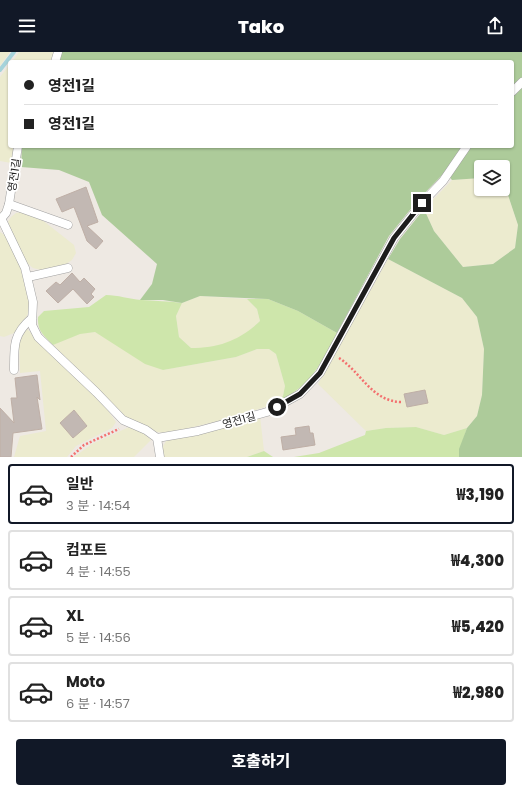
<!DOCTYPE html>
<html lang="ko">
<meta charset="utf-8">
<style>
:root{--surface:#fff;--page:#f6f6f6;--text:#222;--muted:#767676;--line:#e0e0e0;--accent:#111827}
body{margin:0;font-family:Poppins,"Noto Sans KR",sans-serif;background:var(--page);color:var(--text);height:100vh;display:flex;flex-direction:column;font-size:15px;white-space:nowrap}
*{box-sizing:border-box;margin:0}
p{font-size:13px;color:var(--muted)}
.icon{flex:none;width:22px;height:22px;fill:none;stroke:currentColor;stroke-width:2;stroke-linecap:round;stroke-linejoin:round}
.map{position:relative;height:405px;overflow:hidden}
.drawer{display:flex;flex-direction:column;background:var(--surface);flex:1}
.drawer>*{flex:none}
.guide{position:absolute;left:8px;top:8px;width:506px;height:88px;border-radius:4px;box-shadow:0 1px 3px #0004;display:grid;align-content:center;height:88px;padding:0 16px;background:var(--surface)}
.controls{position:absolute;left:474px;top:108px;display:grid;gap:8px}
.controls a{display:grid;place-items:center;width:36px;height:36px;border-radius:4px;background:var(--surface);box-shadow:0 1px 3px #0004;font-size:20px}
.end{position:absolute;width:18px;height:18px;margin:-9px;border:5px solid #1d1d1d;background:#fff;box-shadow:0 0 0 2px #fff}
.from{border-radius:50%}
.guide b{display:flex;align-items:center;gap:14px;height:38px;font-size:15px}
.guide b+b{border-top:1px solid var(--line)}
.guide i{width:10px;height:10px;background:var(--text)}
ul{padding:7px 0 0;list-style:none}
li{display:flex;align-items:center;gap:12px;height:60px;margin:0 8px 6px;padding:0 8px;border:2px solid var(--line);border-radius:4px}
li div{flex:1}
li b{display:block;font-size:15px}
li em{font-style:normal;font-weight:800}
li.selected{border-color:var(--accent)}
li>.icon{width:36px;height:36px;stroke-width:1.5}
.button{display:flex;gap:8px;margin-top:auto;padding:8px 16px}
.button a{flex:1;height:46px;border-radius:4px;background:var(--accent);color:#fff;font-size:16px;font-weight:800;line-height:46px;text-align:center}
header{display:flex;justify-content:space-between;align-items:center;height:52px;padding:0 16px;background:var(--accent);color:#fff;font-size:18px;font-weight:800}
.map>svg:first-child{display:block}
.farmland{fill:#ecebcf}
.grass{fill:#cee6ab}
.forest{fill:#adcb9a}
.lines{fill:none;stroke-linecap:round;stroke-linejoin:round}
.stream{stroke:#a6d3da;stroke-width:4}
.building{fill:#c2b8b3;stroke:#bfafa6}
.lane-casing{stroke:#a1a1a1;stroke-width:9}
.path{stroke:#f3706f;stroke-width:2.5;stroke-dasharray:2 2;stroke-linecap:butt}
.lane{stroke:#fff;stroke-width:8}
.route{stroke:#1d1d1d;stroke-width:5}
.labels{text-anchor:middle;stroke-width:3.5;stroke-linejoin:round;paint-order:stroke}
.street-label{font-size:11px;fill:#1d1d1d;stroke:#fff}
</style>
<header><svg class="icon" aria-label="menu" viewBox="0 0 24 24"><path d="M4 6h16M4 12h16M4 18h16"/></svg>Tako<svg class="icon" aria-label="share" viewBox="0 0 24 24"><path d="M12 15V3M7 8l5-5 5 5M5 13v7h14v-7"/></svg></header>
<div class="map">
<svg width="522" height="405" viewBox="0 0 522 405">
<rect width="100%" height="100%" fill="#eee9e3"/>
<g class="farmland">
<polygon points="0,0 10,0 0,14"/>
<polygon points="19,0 54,0 52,10 12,10"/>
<polygon points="10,12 10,94 14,94 11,111 0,109 0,25"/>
<polygon points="481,126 481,137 503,137 503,135 507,140 518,173 515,196 493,212 463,215 434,179 424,157 452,128"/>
<polygon points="21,160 41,167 74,193 76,201 72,208 66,212 41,218 33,216 27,211 10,177 8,170 11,165 16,161"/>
<polygon points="0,180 6,184 19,209 30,255 27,264 14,281 4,285 0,284"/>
<polygon points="388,207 462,246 477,265 484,297 482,343 477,364 467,376 444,383 416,375 386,376 366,379 318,332"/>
<polygon points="200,244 247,247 257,257 260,269 248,280 230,291 207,296 191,296 179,285 176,264 182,251"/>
<polygon points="27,277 102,350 116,370 112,376 76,394 67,405 14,405 20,384 46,379 40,319 20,321 19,290 24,278"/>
<polygon points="95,280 163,318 236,305 257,297 269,297 276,302 285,334 283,344 275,352 227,367 168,381 157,380 129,368 53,293 80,281"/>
<polygon points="260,364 264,399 247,405 162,405 162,396 166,389"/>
<polygon points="129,375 144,381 151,388 134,405 74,405 92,392"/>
</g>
<g class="grass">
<path d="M106,243C118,243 129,247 141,248C155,249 168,249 182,251L176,264L179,285L191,296C219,296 240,288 260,269L257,257L247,247H268L298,259L337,281C318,317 312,332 275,352L283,344L285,334L276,302L269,297H257L236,305L163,318L145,312L95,280L80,282L53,293C44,284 37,279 38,265L44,259L89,255Z"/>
<polygon points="416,375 444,383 467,376 460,397 459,405 294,405 319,401 365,383 366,379 386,376"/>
<polygon points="264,399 273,405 247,405"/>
</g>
<polygon class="forest" points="62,0 522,0 522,405 459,405 459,397 467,376 477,364 482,343 484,297 477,265 462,246 388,207 400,187 424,157 434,179 463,215 493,212 515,196 518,173 507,140 503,135 503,115 481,115 481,126 452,128 445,120 418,148 389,184 337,281 298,259 268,247 200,244 182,251 163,248 140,248 152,232 157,212 102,163 89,130 59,118 21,115 22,94 512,94 512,10 59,10"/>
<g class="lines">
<polyline class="stream" points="0,18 14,0"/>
</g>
<g class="building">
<polygon points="86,135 98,170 87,174 103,189 96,197 87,189 74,155 62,160 56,147"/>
<polygon points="72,221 80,230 84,226 95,237 91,242 94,245 87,252 73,237 58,251 46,239 56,230 60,233"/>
<polygon points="37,323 40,348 37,345 42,377 13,381 11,405 0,405 0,356 14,371 11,346 17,346 15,326"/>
<polygon points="425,338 428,351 407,355 404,342"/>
<polygon points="74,358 87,374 73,386 60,371"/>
<polygon points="309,374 310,381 313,381 315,393 283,398 281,385 296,383 295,376"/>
</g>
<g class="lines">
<defs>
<g id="lane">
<polyline points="55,10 58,0"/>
<polyline points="512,40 522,30"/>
<polyline points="9,152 68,173"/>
<polyline points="1,166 25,216 33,250 32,273 38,285 96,340 123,368 146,378 157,386 160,405"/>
<polyline points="0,168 6,161 9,152 18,94"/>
<polyline points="28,225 68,216"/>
<path d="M14,318C14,294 13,282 32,266"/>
<polyline points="157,386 198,379 267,360 300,342 320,321 394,186 422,151 443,129 467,94"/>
</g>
</defs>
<use href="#lane" class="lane-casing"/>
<g class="path">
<path d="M339,306C361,320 372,350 402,350"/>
<polyline points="71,405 84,393 119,377"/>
</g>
<use href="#lane" class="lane"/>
</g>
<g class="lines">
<polyline class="route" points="277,355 300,342 320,321 394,186 422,151"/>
</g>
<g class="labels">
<g class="street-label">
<text transform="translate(14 123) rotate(-81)" y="4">영전1길</text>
<text transform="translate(239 368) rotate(-16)" y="4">영전1길</text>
</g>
</g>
</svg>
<div class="controls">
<a><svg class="icon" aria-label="layers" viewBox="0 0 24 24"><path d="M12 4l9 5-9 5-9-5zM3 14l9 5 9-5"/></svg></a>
</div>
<i class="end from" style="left:277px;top:355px"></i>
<i class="end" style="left:422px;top:151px"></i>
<div class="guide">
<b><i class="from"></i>영전1길</b>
<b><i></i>영전1길</b>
</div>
</div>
<section class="drawer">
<ul>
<li class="selected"><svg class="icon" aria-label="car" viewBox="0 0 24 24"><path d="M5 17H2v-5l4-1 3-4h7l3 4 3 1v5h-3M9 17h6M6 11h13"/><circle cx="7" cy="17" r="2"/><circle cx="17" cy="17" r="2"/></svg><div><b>일반</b><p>3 분 · 14:54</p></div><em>₩3,190</em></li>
<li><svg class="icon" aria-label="car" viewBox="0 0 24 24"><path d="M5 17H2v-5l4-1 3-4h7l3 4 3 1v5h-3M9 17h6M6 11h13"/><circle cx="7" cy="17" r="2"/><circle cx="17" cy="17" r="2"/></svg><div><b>컴포트</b><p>4 분 · 14:55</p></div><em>₩4,300</em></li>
<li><svg class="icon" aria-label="car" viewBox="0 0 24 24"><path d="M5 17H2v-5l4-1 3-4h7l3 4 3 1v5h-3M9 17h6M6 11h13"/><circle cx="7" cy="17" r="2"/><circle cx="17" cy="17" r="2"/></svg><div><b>XL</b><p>5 분 · 14:56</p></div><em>₩5,420</em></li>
<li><svg class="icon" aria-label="car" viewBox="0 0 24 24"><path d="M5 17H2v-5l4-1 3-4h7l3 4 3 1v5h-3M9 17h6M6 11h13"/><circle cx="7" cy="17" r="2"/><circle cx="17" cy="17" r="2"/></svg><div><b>Moto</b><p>6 분 · 14:57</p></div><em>₩2,980</em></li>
</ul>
<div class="button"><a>호출하기</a></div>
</section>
